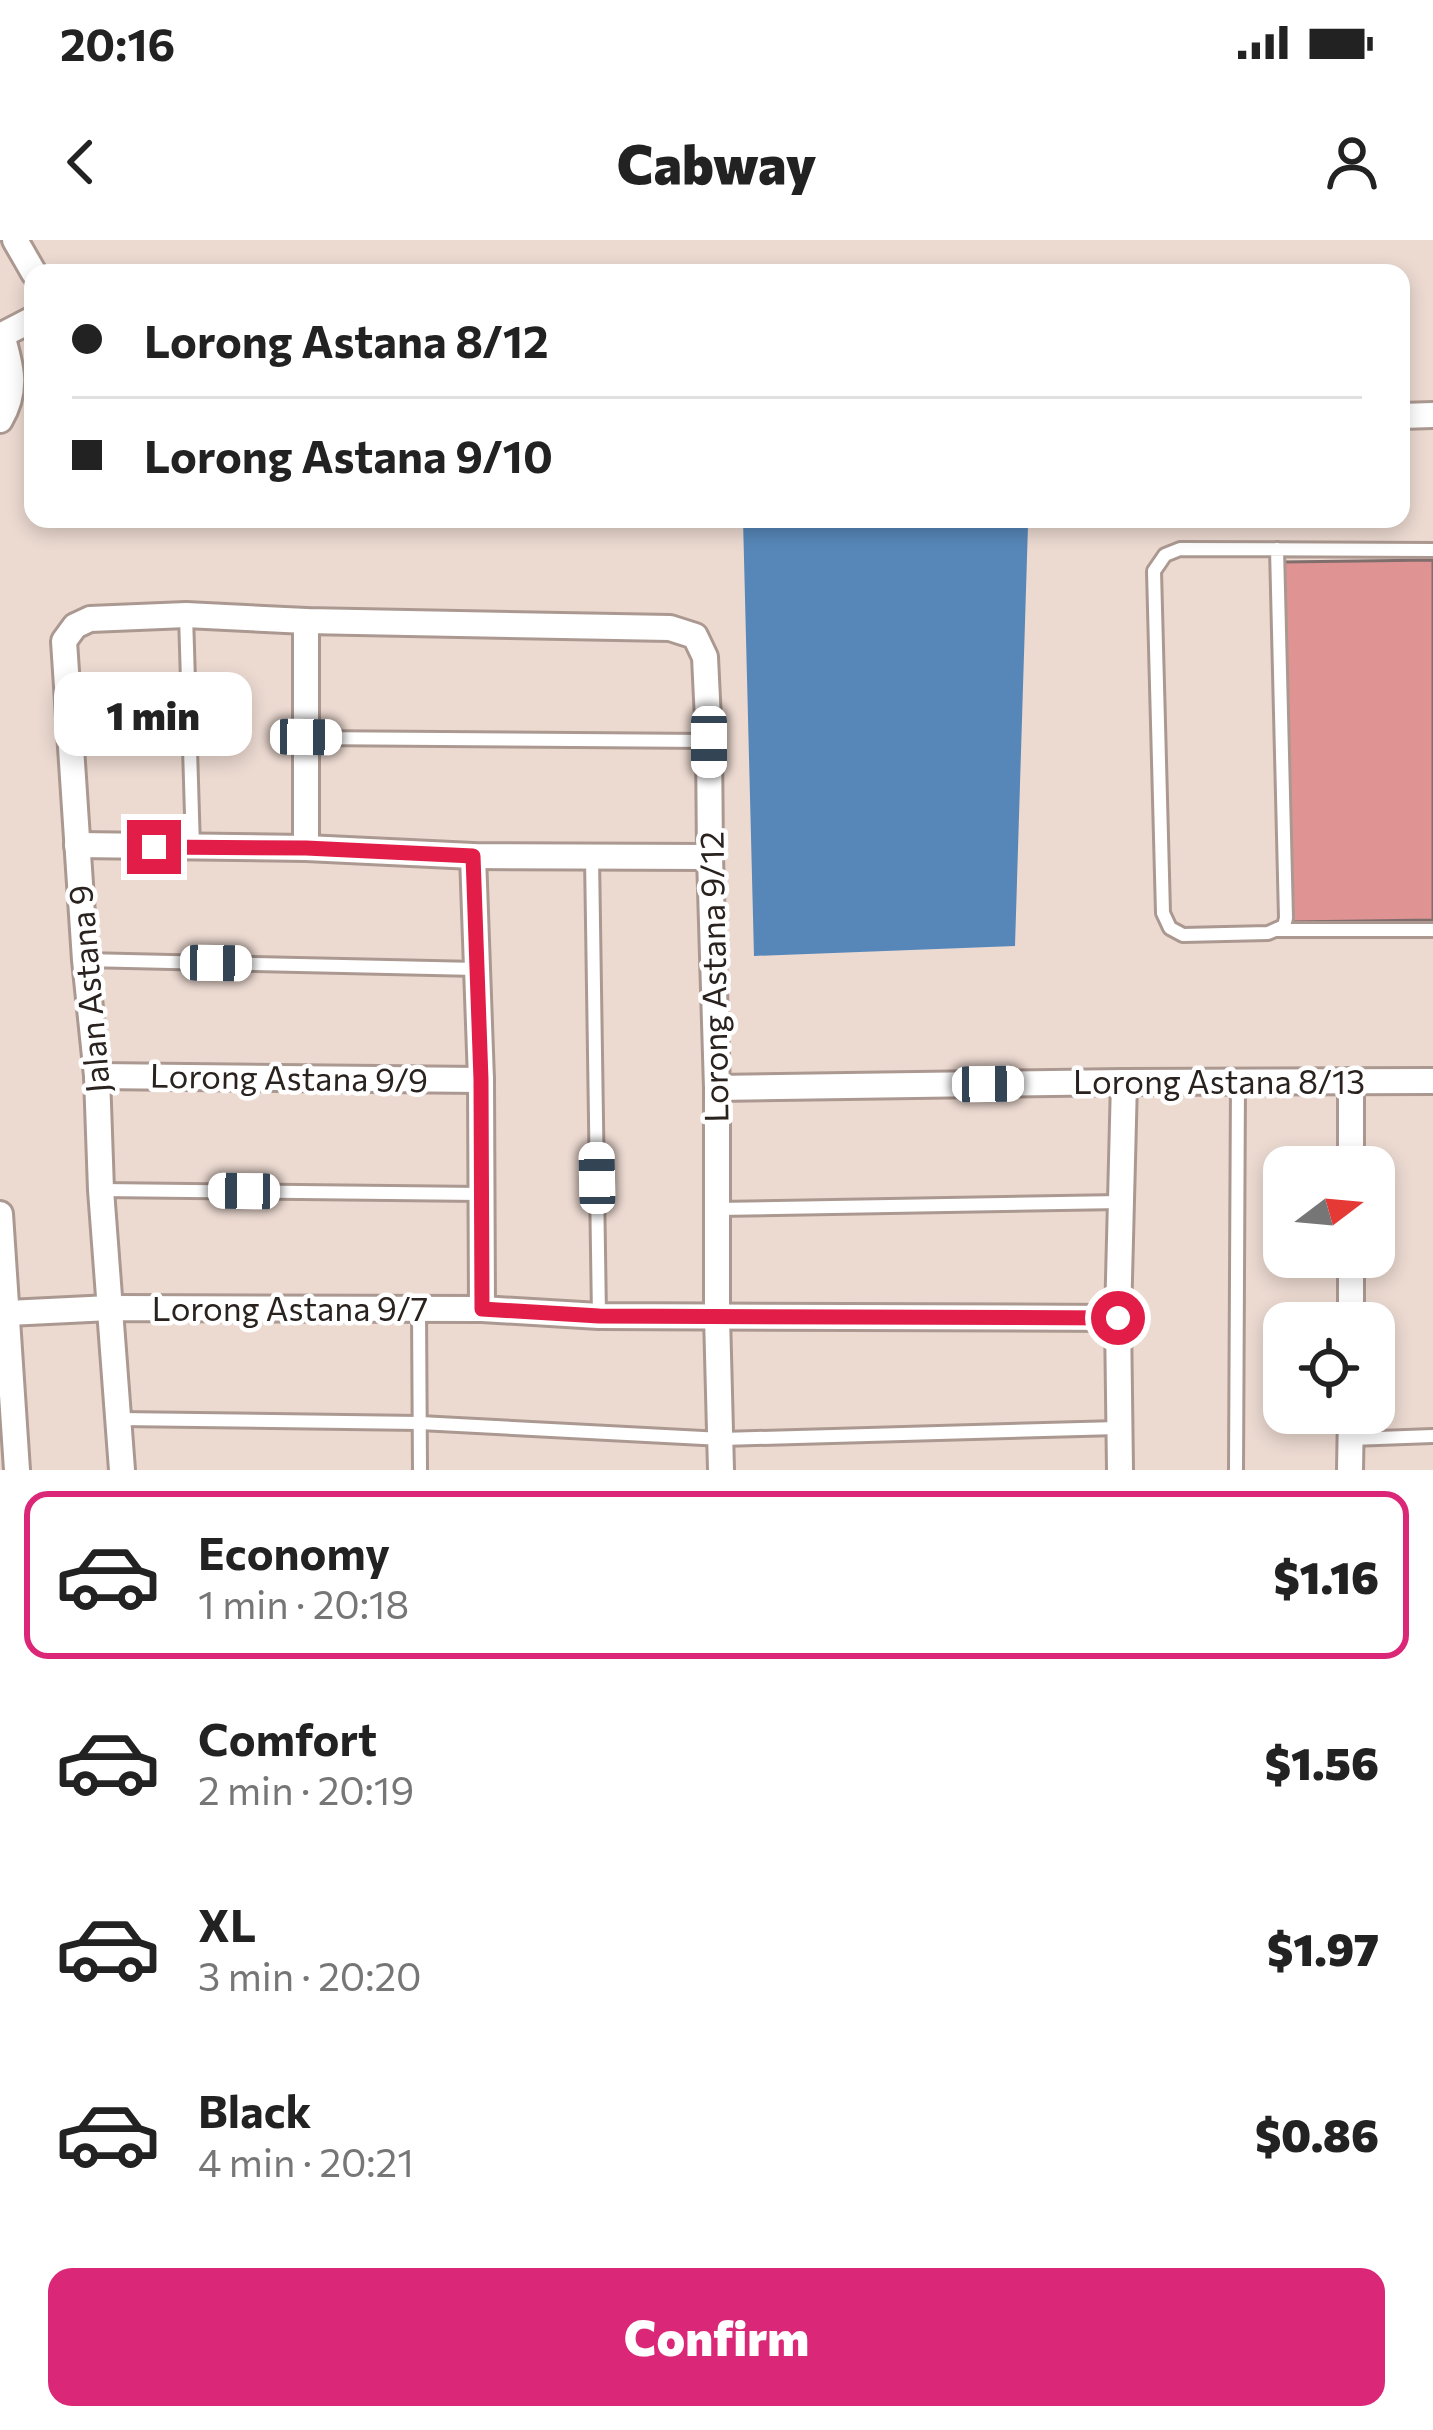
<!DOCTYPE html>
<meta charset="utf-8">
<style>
:root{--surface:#fff;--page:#f2f2f2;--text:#222;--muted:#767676;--line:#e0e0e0;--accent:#db2777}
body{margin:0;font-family:Commissioner,sans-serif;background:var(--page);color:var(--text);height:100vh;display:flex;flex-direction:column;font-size:45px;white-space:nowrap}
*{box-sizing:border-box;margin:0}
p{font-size:39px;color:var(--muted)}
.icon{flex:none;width:66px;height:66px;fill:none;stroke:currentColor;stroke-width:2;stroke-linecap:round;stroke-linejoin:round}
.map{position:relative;height:1230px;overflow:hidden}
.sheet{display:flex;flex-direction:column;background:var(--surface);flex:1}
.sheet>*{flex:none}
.top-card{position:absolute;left:24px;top:24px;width:1386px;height:264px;border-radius:24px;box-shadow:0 6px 18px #0003;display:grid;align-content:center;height:264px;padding:0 48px;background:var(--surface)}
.needle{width:78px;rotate:74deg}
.controls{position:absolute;left:1263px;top:906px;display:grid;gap:24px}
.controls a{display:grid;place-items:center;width:132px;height:132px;border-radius:24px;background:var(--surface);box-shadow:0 6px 18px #0003;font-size:60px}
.end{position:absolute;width:54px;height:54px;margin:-27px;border:15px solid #e11d48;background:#fff;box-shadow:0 0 0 6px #fff}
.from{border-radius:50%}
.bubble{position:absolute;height:84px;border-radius:24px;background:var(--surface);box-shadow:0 6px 18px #0003;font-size:39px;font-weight:800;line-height:84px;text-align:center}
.car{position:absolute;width:36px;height:72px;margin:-36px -18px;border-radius:15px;box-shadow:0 0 9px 3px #0007;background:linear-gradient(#fff 24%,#345 0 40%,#fff 0 76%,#345 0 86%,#fff 0)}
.top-card b{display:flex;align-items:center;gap:42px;height:114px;font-size:45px}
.top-card b+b{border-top:3px solid var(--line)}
.top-card i{width:30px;height:30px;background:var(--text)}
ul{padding:21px 0 0;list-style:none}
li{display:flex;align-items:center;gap:36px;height:168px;margin:0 24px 18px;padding:0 24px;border:6px solid transparent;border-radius:24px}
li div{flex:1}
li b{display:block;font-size:45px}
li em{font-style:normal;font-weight:800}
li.on{border-color:var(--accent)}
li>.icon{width:108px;height:108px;stroke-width:1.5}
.cta{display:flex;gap:24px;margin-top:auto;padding:24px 48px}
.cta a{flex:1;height:138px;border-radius:24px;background:var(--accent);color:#fff;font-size:48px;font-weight:800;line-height:138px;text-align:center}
.status{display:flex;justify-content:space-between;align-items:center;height:84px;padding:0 60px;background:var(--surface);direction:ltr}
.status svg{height:33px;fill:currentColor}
header{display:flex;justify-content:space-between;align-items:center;height:156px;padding:0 48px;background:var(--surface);font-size:54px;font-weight:800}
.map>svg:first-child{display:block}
.water{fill:#5787b9}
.building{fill:#df9393;stroke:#806e6d;stroke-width:3}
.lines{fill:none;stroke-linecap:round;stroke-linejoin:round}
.service-casing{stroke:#ab9991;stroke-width:18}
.minor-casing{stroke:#ab9991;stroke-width:30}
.service{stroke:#fff;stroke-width:12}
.minor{stroke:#fff;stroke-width:24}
.route{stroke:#e11d48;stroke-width:15}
.labels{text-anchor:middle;stroke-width:9;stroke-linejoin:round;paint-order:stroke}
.street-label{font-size:33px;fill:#29221f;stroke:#fff}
</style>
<div class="status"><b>20:16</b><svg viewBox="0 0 49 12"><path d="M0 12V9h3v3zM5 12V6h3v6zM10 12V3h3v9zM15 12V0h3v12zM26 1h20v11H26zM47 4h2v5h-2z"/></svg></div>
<header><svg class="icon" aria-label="back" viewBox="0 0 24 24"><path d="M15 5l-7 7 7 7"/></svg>Cabway<svg class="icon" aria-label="person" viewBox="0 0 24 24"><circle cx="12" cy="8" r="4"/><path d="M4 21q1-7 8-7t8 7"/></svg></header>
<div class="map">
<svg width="1433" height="1230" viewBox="0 0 1433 1230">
<rect width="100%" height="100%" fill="#ecdad1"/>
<polygon class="water" points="743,279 966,279 1028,285 1015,706 754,716"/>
<polygon class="building" points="1433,320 1433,680 1290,682 1283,322"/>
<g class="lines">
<defs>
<g id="service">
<polyline points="1277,309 1286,678 1284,686 1268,693 1183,695 1170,688 1163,673 1154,331 1165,315 1180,309 1433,310"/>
<polyline points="186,375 193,608"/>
<polyline points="306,498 708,501"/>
<polyline points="592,617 599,1076"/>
<polyline points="1278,690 1433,690"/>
<polyline points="85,720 477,729"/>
<polyline points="101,950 481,954"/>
<polyline points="718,969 1120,962"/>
<polyline points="419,1070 420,1230"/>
<polyline points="119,1179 420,1183 722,1199 1118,1188"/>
<polyline points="1351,1199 1433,1196"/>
<polyline points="1236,1230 1238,842"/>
</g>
<g id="minor">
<polyline points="15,0 34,33"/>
<polyline points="0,96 33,79"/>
<polyline points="1401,176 1433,175"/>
<path d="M0,180C18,150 11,126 2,95"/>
<polyline points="306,381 306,608"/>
<polyline points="77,605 306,608 473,616 710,617"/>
<polyline points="473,616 481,840 482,1069"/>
<polyline points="97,836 481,840"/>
<polyline points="717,848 1124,842 1433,841"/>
<polyline points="1351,927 1351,841"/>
<polyline points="0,974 17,1230"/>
<polyline points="8,1073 110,1068 482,1069 599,1076 1118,1078"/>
<polyline points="1351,1083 1351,1017"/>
<polyline points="122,1230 101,950 97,836 85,720 64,401 75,386 90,379 186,375 306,381 670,388 695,396 705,417 709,501 710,617 717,848 717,1076 721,1230"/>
<polyline points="1120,1230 1118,1078 1124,842"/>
<polyline points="1350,1230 1351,1173"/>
</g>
</defs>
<use href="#service" class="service-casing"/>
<use href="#minor" class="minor-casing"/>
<use href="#service" class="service"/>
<use href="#minor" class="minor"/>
</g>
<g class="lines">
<polyline class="route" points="154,607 306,608 473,616 481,840 482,1069 599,1076 1118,1078"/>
</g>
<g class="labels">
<g class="street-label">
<text transform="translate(714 737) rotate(-91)" y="12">Lorong Astana 9/12</text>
<text transform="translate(89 749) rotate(-95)" y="12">Jalan Astana 9</text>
<text transform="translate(289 838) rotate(1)" y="12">Lorong Astana 9/9</text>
<text x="1219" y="854">Lorong Astana 8/13</text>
<text x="290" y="1081">Lorong Astana 9/7</text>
</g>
</g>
</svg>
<div class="controls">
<a><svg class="needle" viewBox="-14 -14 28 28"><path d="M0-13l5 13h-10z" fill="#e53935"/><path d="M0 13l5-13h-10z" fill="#767676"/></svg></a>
<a><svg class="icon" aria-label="locate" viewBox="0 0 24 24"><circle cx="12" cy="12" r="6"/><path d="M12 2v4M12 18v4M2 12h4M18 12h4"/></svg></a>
</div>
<i class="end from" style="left:1118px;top:1078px"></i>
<i class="end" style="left:154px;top:607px"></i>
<div class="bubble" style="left:54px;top:432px;width:198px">1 min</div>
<i class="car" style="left:306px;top:497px;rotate:91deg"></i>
<i class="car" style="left:709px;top:502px;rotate:180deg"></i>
<i class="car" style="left:216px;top:723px;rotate:91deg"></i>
<i class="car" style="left:988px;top:844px;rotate:89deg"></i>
<i class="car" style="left:597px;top:938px;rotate:359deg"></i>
<i class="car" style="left:244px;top:951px;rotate:271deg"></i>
<div class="top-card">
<b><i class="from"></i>Lorong Astana 8/12</b>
<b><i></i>Lorong Astana 9/10</b>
</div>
</div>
<section class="sheet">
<ul>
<li class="on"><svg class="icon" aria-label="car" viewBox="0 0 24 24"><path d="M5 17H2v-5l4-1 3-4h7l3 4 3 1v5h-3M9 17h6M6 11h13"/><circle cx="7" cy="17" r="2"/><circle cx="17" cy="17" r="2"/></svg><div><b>Economy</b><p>1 min · 20:18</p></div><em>$1.16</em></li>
<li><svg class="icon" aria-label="car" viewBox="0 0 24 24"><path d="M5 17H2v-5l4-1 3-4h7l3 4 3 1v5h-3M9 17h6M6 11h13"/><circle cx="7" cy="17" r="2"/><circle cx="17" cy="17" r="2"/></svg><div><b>Comfort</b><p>2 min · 20:19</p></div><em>$1.56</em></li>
<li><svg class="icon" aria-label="car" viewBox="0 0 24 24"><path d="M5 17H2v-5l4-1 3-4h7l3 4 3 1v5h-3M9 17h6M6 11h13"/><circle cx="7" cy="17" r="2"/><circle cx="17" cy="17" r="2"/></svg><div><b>XL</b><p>3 min · 20:20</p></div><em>$1.97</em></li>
<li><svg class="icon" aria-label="car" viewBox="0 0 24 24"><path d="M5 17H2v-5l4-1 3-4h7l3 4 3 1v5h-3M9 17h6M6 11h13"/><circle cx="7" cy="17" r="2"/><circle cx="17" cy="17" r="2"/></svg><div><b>Black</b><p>4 min · 20:21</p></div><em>$0.86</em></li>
</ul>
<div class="cta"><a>Confirm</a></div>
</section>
